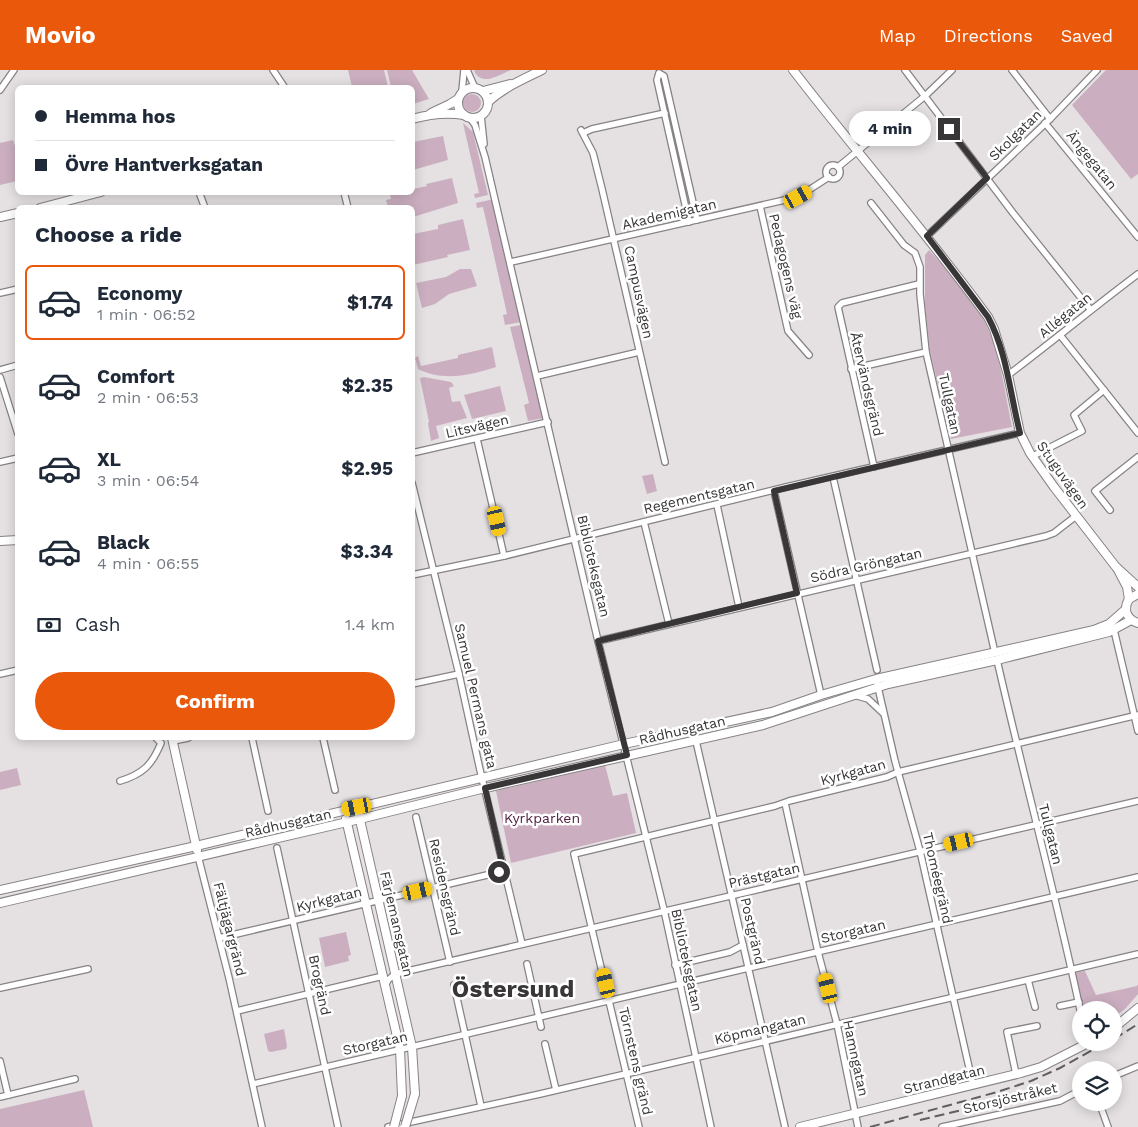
<!DOCTYPE html>
<meta charset="utf-8">
<style>
:root{--surface:#fff;--page:#f2f2f3;--text:#1f2937;--muted:#747a83;--line:#e0e1e3;--accent:#ea580c}
body{margin:0;font-family:"Work Sans",sans-serif;background:var(--page);color:var(--text);height:100vh;display:flex;flex-direction:column;font-size:19px;white-space:nowrap}
*{box-sizing:border-box;margin:0}
p{font-size:16px;color:var(--muted)}
.icon{flex:none;width:28px;height:28px;fill:none;stroke:currentColor;stroke-width:2;stroke-linecap:round;stroke-linejoin:round}
.map{position:relative;flex:1;overflow:hidden}
.sheet{position:absolute;left:15px;top:135px;width:400px;height:535px;display:flex;flex-direction:column;background:var(--surface);border-radius:8px;box-shadow:0 2px 12px #0003}
.sheet>*{flex:none}
.top-card{position:absolute;left:15px;top:15px;width:400px;height:110px;border-radius:8px;box-shadow:0 2px 12px #0003;display:grid;align-content:center;height:110px;padding:0 20px;background:var(--surface)}
.tools{position:absolute;left:1072px;top:931px;display:grid;gap:10px}
.tools a{display:grid;place-items:center;width:50px;height:50px;border-radius:50%;background:var(--surface);box-shadow:0 2px 12px #0003;font-size:25px}
.end{position:absolute;width:22px;height:22px;margin:-11px;border:6px solid #383637;background:#fff;box-shadow:0 0 0 2px #fff}
.from{border-radius:50%}
.bubble{position:absolute;height:35px;border-radius:18px;background:var(--surface);box-shadow:0 2px 12px #0003;font-size:16px;font-weight:700;line-height:35px;text-align:center}
.car{position:absolute;width:15px;height:30px;margin:-15px -8px;border-radius:6px;box-shadow:0 0 4px 1px #0007;background:linear-gradient(#f5c518 24%,#345 0 40%,#f5c518 0 76%,#345 0 86%,#f5c518 0)}
.top-card b{display:flex;align-items:center;gap:18px;height:48px;font-size:19px}
.top-card b+b{border-top:1px solid var(--line)}
.top-card i{width:12px;height:12px;background:var(--text)}
ul{padding:0;list-style:none}
li{display:flex;align-items:center;gap:15px;height:75px;margin:0 10px 8px;padding:0 10px;border:2px solid transparent;border-radius:8px}
li div{flex:1}
li b{display:block;font-size:19px}
li em{font-style:normal;font-weight:700}
li.on{border-color:var(--accent)}
li>.icon{width:45px;height:45px;stroke-width:1.5}
h2{padding:0 20px;font-size:22px;line-height:60px}
.pay{display:flex;align-items:center;gap:12px;height:55px;padding:0 20px;font-size:19px}
.pay p{margin-inline-start:auto}
.primary-button{display:flex;gap:10px;margin-top:auto;padding:10px 20px}
.primary-button a{flex:1;height:58px;border-radius:30px;background:var(--accent);color:#fff;font-size:20px;font-weight:700;line-height:58px;text-align:center}
header{display:flex;align-items:center;gap:30px;box-sizing:border-box;height:70px;padding:0 25px;background:var(--accent);color:#fff}
header strong{font-size:24px}
nav{display:flex;gap:28px;margin-inline-start:auto;font-size:18px}
.map>svg:first-child{display:block}
.green{fill:#cbafc0}
.lines{fill:none;stroke-linecap:round;stroke-linejoin:round}
.street-casing{stroke:#878285;stroke-width:8}
.secondary-casing{stroke:#878285;stroke-width:10}
.street{stroke:#fff;stroke-width:5.5}
.secondary{stroke:#fff;stroke-width:8}
.rail{stroke:#605e5f;stroke-width:2;stroke-dasharray:10 5;stroke-linecap:butt}
.secondary-bridge-casing{stroke:#878285;stroke-width:10;stroke-linecap:butt}
.secondary-bridge{stroke:#fff;stroke-width:8}
.route{stroke:#383637;stroke-width:6}
.labels{text-anchor:middle;stroke-width:5;stroke-linejoin:round;paint-order:stroke}
.street-label{font-size:14px;fill:#383637;stroke:#fff}
.park-label{font-size:14px;fill:#522243;stroke:#fff}
.town-label{font-size:24px;font-weight:bold;fill:#383637;stroke:#fff}
</style>
<header>
<strong>Movio</strong>
<nav><a>Map</a><a>Directions</a><a>Saved</a></nav>
</header>
<div class="map">
<svg width="1138" height="1057" viewBox="0 0 1138 1057">
<rect width="100%" height="100%" fill="#e5e1e3"/>
<g class="green">
<polygon points="348,0 384,0 388,17 352,17"/>
<polygon points="387,0 412,0 429,29 413,34 412,18 391,17"/>
<path d="M475,0H511C498,5 482,17 474,1Z"/>
<polygon points="1106,0 1138,0 1138,104 1131,109 1072,35"/>
<circle cx="472" cy="33" r="9"/>
<polygon points="463,53 473,62 488,125 475,128 474,124 479,123"/>
<polygon points="443,66 448,90 413,100 413,72"/>
<polygon points="13,70 17,82 17,111 0,115 0,73"/>
<polygon points="452,108 458,133 413,147 412,138 388,137 386,130 391,129 390,124 412,122 413,119 427,116 426,114"/>
<polygon points="494,129 521,252 505,255 503,245 507,244 483,137 477,138 476,133"/>
<polygon points="463,149 470,180 447,185 448,187 413,195 413,164 438,159 438,155"/>
<path d="M929,180C953,207 981,236 993,271C1002,298 1006,328 1012,357L951,369L930,281L925,235V185Z"/>
<polygon points="460,199 471,199 477,216 449,224 435,234 422,238 416,213 446,207"/>
<polygon points="521,255 544,348 528,351 524,335 529,333 510,257"/>
<path d="M492,277L496,297C471,305 443,312 418,299L415,288L418,286L421,296L458,288V285Z"/>
<polygon points="424,307 451,312 454,316 449,318 452,332 460,331 467,348 436,356 439,368 431,371 428,353 429,352 420,308"/>
<polygon points="500,316 506,341 472,349 464,325"/>
<polygon points="653,404 657,421 647,424 642,406"/>
<polygon points="605,695 613,726 627,723 636,763 511,793 496,721"/>
<polygon points="17,698 21,715 0,720 0,702"/>
<polygon points="346,862 351,885 348,886 349,891 325,897 319,868"/>
<polygon points="1085,901 1096,925 1137,916 1138,914 1138,924 1125,939 1114,947 1114,940 1082,940 1074,903"/>
<polygon points="284,959 287,976 286,979 271,982 268,981 264,964"/>
<polygon points="84,1020 93,1057 0,1057 0,1039"/>
</g>
<g class="lines">
<defs>
<g id="street">
<polyline points="273,0 285,18"/>
<polyline points="467,0 475,18"/>
<polyline points="905,0 1013,143 1090,239"/>
<polyline points="1012,0 1050,49"/>
<polyline points="0,20 14,0"/>
<polyline points="462,21 464,0"/>
<polyline points="481,46 484,74"/>
<polyline points="470,48 475,55 485,87 598,571 664,840 711,1057"/>
<polyline points="1045,53 1138,167"/>
<polyline points="581,60 593,83 602,119 665,392"/>
<polyline points="583,63 592,59 665,43"/>
<circle cx="833" cy="102" r="7"/>
<polyline points="838,97 925,26 952,0"/>
<polyline points="199,122 205,138"/>
<polyline points="344,122 348,138"/>
<polyline points="871,133 904,175 915,183 920,197 920,224 926,282 995,583"/>
<polyline points="760,136 788,261 809,285"/>
<polyline points="689,152 657,10 659,3 664,6 697,150"/>
<polyline points="927,166 1050,49 1097,0"/>
<polyline points="511,192 798,127 829,107"/>
<polyline points="0,223 18,219"/>
<polyline points="1060,265 1138,363"/>
<polyline points="851,299 926,282"/>
<polyline points="0,300 18,295"/>
<path d="M1008,305C1052,272 1094,237 1138,204"/>
<polyline points="537,306 639,282"/>
<polyline points="0,307 18,364"/>
<polyline points="477,369 504,486"/>
<polyline points="412,383 548,352"/>
<polyline points="1033,386 1082,361 1074,345 1104,320"/>
<polyline points="0,392 18,388"/>
<polyline points="874,397 838,237 842,233 919,214"/>
<polyline points="833,407 877,600"/>
<polyline points="412,413 459,604 480,700 522,874"/>
<polyline points="774,421 821,625"/>
<polyline points="717,435 739,537"/>
<polyline points="1110,440 1095,421 1138,387"/>
<polyline points="644,452 669,554"/>
<polyline points="412,505 504,486 786,417 1020,363"/>
<polyline points="1114,560 1138,661"/>
<polyline points="598,571 1046,466 1054,463 1076,446"/>
<path d="M997,590C1024,708 1056,825 1081,944"/>
<polyline points="0,604 18,600"/>
<polyline points="877,613 895,691 920,781 973,1015"/>
<polyline points="412,614 459,604"/>
<polyline points="854,625 868,629 883,643"/>
<polyline points="252,668 268,741"/>
<polyline points="323,668 335,720"/>
<polyline points="173,671 188,668"/>
<polyline points="696,671 785,1057"/>
<path d="M120,711C143,704 152,695 161,673L156,668"/>
<polyline points="785,733 818,882 837,954 858,1057"/>
<polyline points="416,747 450,892"/>
<polyline points="277,778 338,1057"/>
<polyline points="198,786 229,908 262,1057"/>
<polyline points="219,868 504,801"/>
<polyline points="527,894 541,957"/>
<polyline points="675,895 730,882 743,875"/>
<polyline points="1028,910 1035,937"/>
<polyline points="454,915 481,1036"/>
<polyline points="385,916 388,910 395,904 1138,731"/>
<polyline points="0,918 88,899"/>
<polyline points="1060,936 1079,932"/>
<polyline points="237,941 383,906"/>
<polyline points="545,974 556,1020"/>
<polyline points="0,991 8,1025"/>
<polyline points="1016,1004 1007,962 1037,956"/>
<polyline points="1114,1006 1138,996"/>
<polyline points="253,1014 1138,807"/>
<polyline points="0,1027 75,1009"/>
<polyline points="1099,1032 1108,1057"/>
<polyline points="388,1057 540,1024 1138,884"/>
<polyline points="639,1057 574,784 775,736 789,731 887,707 898,702 1138,645"/>
<polyline points="942,1057 1060,1031 1081,1020"/>
</g>
<g id="secondary">
<path d="M793,0C857,83 926,162 988,247L994,259L1008,305L1020,363L1030,383L1054,417L1116,497L1138,517"/>
<circle cx="473" cy="33" r="15"/>
<polyline points="483,21 510,14"/>
<path d="M488,32C503,18 523,9 542,0"/>
<polyline points="431,43 450,34 458,29"/>
<path d="M412,49C430,44 446,42 464,45"/>
<polyline points="40,138 101,122"/>
<polyline points="0,147 18,143"/>
<polyline points="0,471 18,470"/>
<polyline points="1117,498 1127,517 1129,529"/>
<path d="M1138,524L1129,529C1123,539 1126,549 1138,553"/>
<polyline points="172,668 197,780"/>
<polyline points="357,737 412,977 415,1024"/>
<polyline points="346,749 400,979 402,1026"/>
<polyline points="0,820 196,776 624,674 772,642 821,625 876,609 1094,560 1109,554 1126,539"/>
<polyline points="0,833 360,749 477,720 763,655 888,614 997,590 1109,562 1131,550"/>
<polyline points="1114,958 1138,938"/>
<polyline points="800,1057 1021,1003 1041,997 1090,972"/>
</g>
</defs>
<use href="#street" class="street-casing"/>
<use href="#secondary" class="secondary-casing"/>
<use href="#street" class="street"/>
<use href="#secondary" class="secondary"/>
<g class="rail">
<polyline points="1114,969 1138,954"/>
<polyline points="920,1050 979,1036"/>
<polyline points="870,1057 997,1022 1031,1011 1060,998 1107,972"/>
</g>
<defs>
<g id="secondary-bridge">
<polyline points="394,1057 402,1026"/>
<polyline points="405,1057 415,1024"/>
</g>
</defs>
<use href="#secondary-bridge" class="secondary-bridge-casing"/>
<use href="#secondary-bridge" class="secondary-bridge"/>
</g>
<g class="lines">
<path class="route" d="M499,802L504,801L485,718L627,685L598,571L797,523L774,421L1020,363C1010,324 1007,282 988,247L927,166L987,108L949,59"/>
</g>
<g class="labels">
<g class="street-label">
<text transform="translate(1015 65) rotate(-44)" y="5">Skolgatan</text>
<text transform="translate(1092 90) rotate(51)" y="5">Ängegatan</text>
<text transform="translate(669 144) rotate(-13)" y="5">Akademigatan</text>
<text transform="translate(786 196) rotate(77)" y="5">Pedagogens väg</text>
<text transform="translate(639 222) rotate(78)" y="5">Campusvägen</text>
<text transform="translate(1065 245) rotate(-39)" y="5">Allégatan</text>
<text transform="translate(867 314) rotate(77)" y="5">Återvändsgränd</text>
<text transform="translate(950 334) rotate(78)" y="5">Tullgatan</text>
<text transform="translate(477 356) rotate(-13)" y="5">Litsvägen</text>
<text transform="translate(1063 405) rotate(55)" y="5">Stuguvägen</text>
<text transform="translate(699 426) rotate(-13)" y="5">Regementsgatan</text>
<text transform="translate(866 495) rotate(-13)" y="5">Södra Gröngatan</text>
<text transform="translate(594 496) rotate(77)" y="5">Biblioteksgatan</text>
<text transform="translate(476 626) rotate(77)" y="5">Samuel Permans gata</text>
<text transform="translate(682 660) rotate(-13)" y="5">Rådhusgatan</text>
<text transform="translate(853 702) rotate(-15)" y="5">Kyrkgatan</text>
<text transform="translate(288 753) rotate(-13)" y="5">Rådhusgatan</text>
<text transform="translate(1051 764) rotate(76)" y="5">Tullgatan</text>
<text transform="translate(764 805) rotate(-13)" y="5">Prästgatan</text>
<text transform="translate(938 808) rotate(77)" y="5">Thoméegränd</text>
<text transform="translate(445 817) rotate(77)" y="5">Residensgränd</text>
<text transform="translate(329 829) rotate(-14)" y="5">Kyrkgatan</text>
<text transform="translate(397 854) rotate(77)" y="5">Färjemansgatan</text>
<text transform="translate(230 859) rotate(76)" y="5">Fältjägargränd</text>
<text transform="translate(753 861) rotate(77)" y="5">Postgränd</text>
<text transform="translate(853 861) rotate(-13)" y="5">Storgatan</text>
<text transform="translate(687 890) rotate(78)" y="5">Biblioteksgatan</text>
<text transform="translate(320 915) rotate(78)" y="5">Brogränd</text>
<text transform="translate(760 959) rotate(-13)" y="5">Köpmangatan</text>
<text transform="translate(375 973) rotate(-13)" y="5">Storgatan</text>
<text transform="translate(856 988) rotate(78)" y="5">Hamngatan</text>
<text transform="translate(636 991) rotate(77)" y="5">Törnstens gränd</text>
<text transform="translate(944 1009) rotate(-14)" y="5">Strandgatan</text>
<text transform="translate(1010 1028) rotate(-13)" y="5">Storsjöstråket</text>
</g>
<g class="park-label">
<text x="542" y="753">Kyrkparken</text>
</g>
<g class="town-label">
<text x="513" y="927">Östersund</text>
</g>
</g>
</svg>
<div class="tools">
<a><svg class="icon" aria-label="locate" viewBox="0 0 24 24"><circle cx="12" cy="12" r="6"/><path d="M12 2v4M12 18v4M2 12h4M18 12h4"/></svg></a>
<a><svg class="icon" aria-label="layers" viewBox="0 0 24 24"><path d="M12 4l9 5-9 5-9-5zM3 14l9 5 9-5"/></svg></a>
</div>
<i class="end from" style="left:499px;top:802px"></i>
<i class="end" style="left:949px;top:59px"></i>
<div class="bubble" style="left:849px;top:41px;width:82px">4 min</div>
<i class="car" style="left:798px;top:127px;rotate:61deg"></i>
<i class="car" style="left:497px;top:451px;rotate:167deg"></i>
<i class="car" style="left:357px;top:737px;rotate:259deg"></i>
<i class="car" style="left:959px;top:772px;rotate:257deg"></i>
<i class="car" style="left:418px;top:821px;rotate:77deg"></i>
<i class="car" style="left:606px;top:913px;rotate:347deg"></i>
<i class="car" style="left:828px;top:918px;rotate:346deg"></i>
<div class="top-card">
<b><i class="from"></i>Hemma hos</b>
<b><i></i>Övre Hantverksgatan</b>
</div>
<section class="sheet">
<h2>Choose a ride</h2>
<ul>
<li class="on"><svg class="icon" aria-label="car" viewBox="0 0 24 24"><path d="M5 17H2v-5l4-1 3-4h7l3 4 3 1v5h-3M9 17h6M6 11h13"/><circle cx="7" cy="17" r="2"/><circle cx="17" cy="17" r="2"/></svg><div><b>Economy</b><p>1 min · 06:52</p></div><em>$1.74</em></li>
<li><svg class="icon" aria-label="car" viewBox="0 0 24 24"><path d="M5 17H2v-5l4-1 3-4h7l3 4 3 1v5h-3M9 17h6M6 11h13"/><circle cx="7" cy="17" r="2"/><circle cx="17" cy="17" r="2"/></svg><div><b>Comfort</b><p>2 min · 06:53</p></div><em>$2.35</em></li>
<li><svg class="icon" aria-label="car" viewBox="0 0 24 24"><path d="M5 17H2v-5l4-1 3-4h7l3 4 3 1v5h-3M9 17h6M6 11h13"/><circle cx="7" cy="17" r="2"/><circle cx="17" cy="17" r="2"/></svg><div><b>XL</b><p>3 min · 06:54</p></div><em>$2.95</em></li>
<li><svg class="icon" aria-label="car" viewBox="0 0 24 24"><path d="M5 17H2v-5l4-1 3-4h7l3 4 3 1v5h-3M9 17h6M6 11h13"/><circle cx="7" cy="17" r="2"/><circle cx="17" cy="17" r="2"/></svg><div><b>Black</b><p>4 min · 06:55</p></div><em>$3.34</em></li>
</ul>
<div class="pay"><svg class="icon" aria-label="cash" viewBox="0 0 24 24"><path d="M3 7h18v10H3z"/><circle cx="12" cy="12" r="2"/></svg>Cash<p>1.4 km</p></div>
<div class="primary-button"><a>Confirm</a></div>
</section>
</div>
